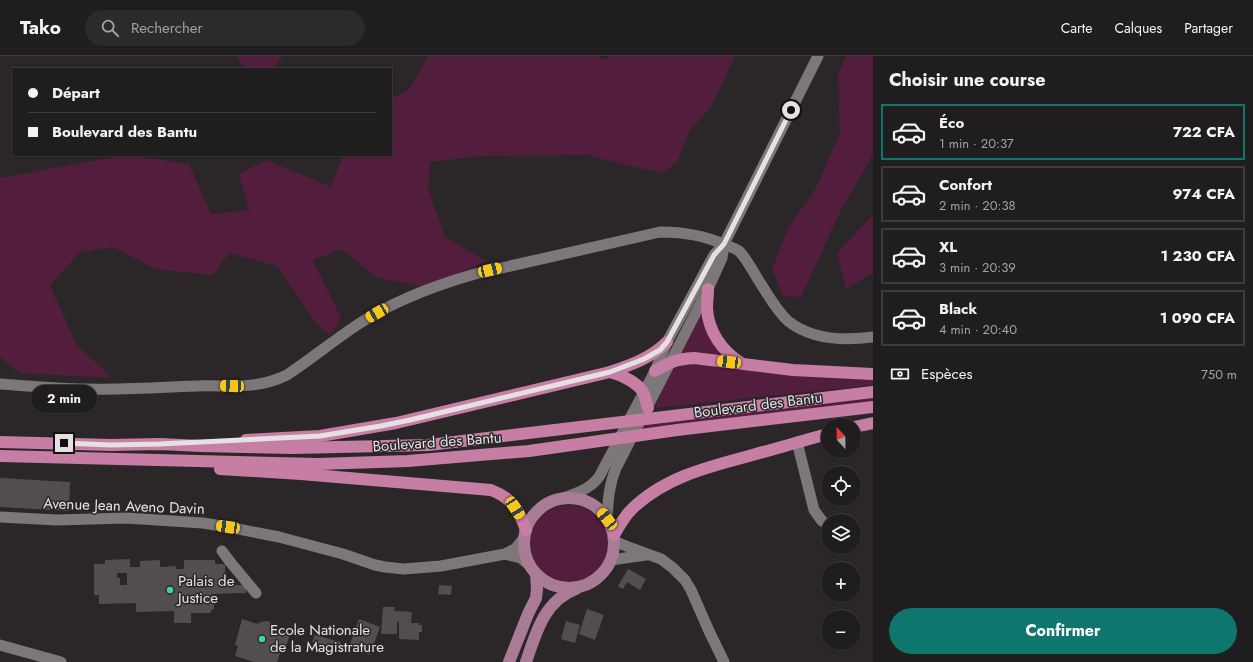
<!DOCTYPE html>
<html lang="fr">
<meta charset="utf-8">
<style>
:root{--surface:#201d1f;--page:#2d2a2c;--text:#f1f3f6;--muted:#a2a2a4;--line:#3d3b3d;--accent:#0f766e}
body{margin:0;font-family:Jost,sans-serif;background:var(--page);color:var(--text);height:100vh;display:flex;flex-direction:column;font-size:15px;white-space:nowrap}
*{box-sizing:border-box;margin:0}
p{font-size:13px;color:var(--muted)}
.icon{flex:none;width:22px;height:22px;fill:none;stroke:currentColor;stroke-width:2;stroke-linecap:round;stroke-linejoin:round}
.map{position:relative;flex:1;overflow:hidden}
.side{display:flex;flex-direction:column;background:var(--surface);width:380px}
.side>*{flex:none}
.top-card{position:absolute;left:12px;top:12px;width:380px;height:88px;border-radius:0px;box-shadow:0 1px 3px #0004,0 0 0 1px var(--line);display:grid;align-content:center;height:88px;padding:0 16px;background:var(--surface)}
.needle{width:26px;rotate:338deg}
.controls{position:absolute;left:821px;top:362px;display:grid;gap:8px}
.controls a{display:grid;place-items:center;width:40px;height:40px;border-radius:50%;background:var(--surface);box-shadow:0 1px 3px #0004,0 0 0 1px var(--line);font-size:20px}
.end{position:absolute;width:18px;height:18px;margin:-9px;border:5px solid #e5e1e3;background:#111;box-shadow:0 0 0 2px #111}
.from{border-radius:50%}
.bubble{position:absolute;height:28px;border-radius:14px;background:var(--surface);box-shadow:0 1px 3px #0004,0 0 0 1px var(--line);font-size:13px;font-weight:700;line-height:28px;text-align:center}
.car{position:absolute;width:12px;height:24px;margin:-12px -6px;border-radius:5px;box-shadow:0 0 3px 1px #0007;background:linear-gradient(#f5c518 24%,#345 0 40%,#f5c518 0 76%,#345 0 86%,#f5c518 0)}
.top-card b{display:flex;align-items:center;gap:14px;height:38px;font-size:15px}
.top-card b+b{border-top:1px solid var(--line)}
.top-card i{width:10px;height:10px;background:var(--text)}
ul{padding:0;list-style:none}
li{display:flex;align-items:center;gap:12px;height:56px;margin:0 8px 6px;padding:0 8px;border:2px solid var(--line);border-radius:0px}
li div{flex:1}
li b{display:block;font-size:15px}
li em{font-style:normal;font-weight:700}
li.selected{border-color:var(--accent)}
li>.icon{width:36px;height:36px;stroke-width:1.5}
h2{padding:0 16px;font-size:18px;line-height:48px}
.pay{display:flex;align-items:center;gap:10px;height:44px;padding:0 16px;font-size:15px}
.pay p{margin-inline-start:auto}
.action{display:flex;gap:8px;margin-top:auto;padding:8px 16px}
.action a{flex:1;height:46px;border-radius:24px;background:var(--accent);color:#fff;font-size:16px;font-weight:700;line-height:46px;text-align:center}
header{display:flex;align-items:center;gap:24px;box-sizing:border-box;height:56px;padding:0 20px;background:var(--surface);border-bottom:1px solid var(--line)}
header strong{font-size:19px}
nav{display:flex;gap:22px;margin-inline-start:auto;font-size:14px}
.search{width:280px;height:36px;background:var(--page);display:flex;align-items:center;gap:10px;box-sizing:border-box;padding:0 14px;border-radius:22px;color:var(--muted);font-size:15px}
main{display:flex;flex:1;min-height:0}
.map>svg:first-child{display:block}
.green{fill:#531d3d}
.building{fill:#524d4f;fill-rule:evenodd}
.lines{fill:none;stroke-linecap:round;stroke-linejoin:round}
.minor{stroke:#7d777a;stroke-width:11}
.major{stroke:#a97b94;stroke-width:12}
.highway{stroke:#c67ea5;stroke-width:12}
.route{stroke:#e5e1e3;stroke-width:5}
.poi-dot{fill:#3ed4a3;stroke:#2b2729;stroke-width:1.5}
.labels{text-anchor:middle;stroke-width:3;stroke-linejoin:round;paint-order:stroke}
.street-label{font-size:15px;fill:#e5e1e3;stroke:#2b2729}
.poi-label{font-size:15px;fill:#e5e1e3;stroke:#2b2729;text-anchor:start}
</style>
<header>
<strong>Tako</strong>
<div class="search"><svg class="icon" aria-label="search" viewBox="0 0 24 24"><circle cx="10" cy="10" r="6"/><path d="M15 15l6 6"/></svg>Rechercher</div>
<nav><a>Carte</a><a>Calques</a><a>Partager</a></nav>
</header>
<main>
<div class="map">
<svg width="873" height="606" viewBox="0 0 873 606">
<rect width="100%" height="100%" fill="#2b2729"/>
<g class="green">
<polygon points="237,0 282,0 272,13 244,13"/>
<polygon points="428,0 597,0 606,4 610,0 735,0 711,51 690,74 677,106 663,117 621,108 588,99 481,100 430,106 428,133 445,181 486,205 427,232 376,221 342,193 313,204 341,262 330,280 315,266 277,210 229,197 213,219 155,213 113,191 80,196 50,229 76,288 112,322 20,317 0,301 0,122 126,99 189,108 211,158 249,154 239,118 266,104 331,131 343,99 391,99 391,43 409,34"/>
<polygon points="846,0 873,0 873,98 840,156 801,241 783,240 772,213 788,173 816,132 840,77 838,19"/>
<polygon points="873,159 873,217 846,233 837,197"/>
<polygon points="703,253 727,302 680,299"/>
<path d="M690,307L829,322L873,323V329L655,352C659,343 668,318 675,312C680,309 685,308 690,307Z"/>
<polygon points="873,341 873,347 638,375 642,367"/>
<circle cx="569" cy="488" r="39"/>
</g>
<g class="building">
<polygon points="0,422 70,426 69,455 0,451"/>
<path d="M130,503V511H140V505L160,504V511L176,510V513H184V504H215V508H225V529H246V537L211,538V540H214V553L211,554V557H191V567H174V555L136,556V547L99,548V539H94V508H105V504ZM117,517H127V529H120V522H117ZM191,522H198V531H191Z"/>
<polygon points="628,513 646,523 640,534 627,526 623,533 618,530"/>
<polygon points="439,529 452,530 451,539 438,538"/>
<polygon points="383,551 395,551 394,555 412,556 411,567 419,567 419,569 422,569 422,576 419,576 419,584 399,583 399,566 397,566 397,578 381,578"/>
<polygon points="587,553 604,559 595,584 579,578"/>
<polygon points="242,563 258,568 260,566 267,565 270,566 274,573 290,578 284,597 280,597 277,606 254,606 235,600 238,590 235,589"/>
<polygon points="359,563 380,571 370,599 349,591"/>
<polygon points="566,565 580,569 575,587 561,583"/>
<polygon points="315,579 341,586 339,594 312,586"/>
</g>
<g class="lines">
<g class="minor">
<path d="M0,328C28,330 57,333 85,333C122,334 160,331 197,330C230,329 256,334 287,319C311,303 333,285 357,269C393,245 433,230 475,218L660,176C683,176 704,179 725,189C730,191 735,192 739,195C748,204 754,218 761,228C769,241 777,255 788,265C812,284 844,285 873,281"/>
<polyline points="797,386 814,454 822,465 828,469"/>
<path d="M560,443C575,438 589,434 599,421L655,315L667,286L714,199L724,188L818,0"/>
<polyline points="0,461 57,464 126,462 203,467 228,471 279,481 343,498 375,509 385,511 404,513 441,510 505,498 515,493 524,482"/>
<path d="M607,463C608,444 609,429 616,412L708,233L722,202L724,189"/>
<polyline points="614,485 631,492 661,503 673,512 685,524 691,534 709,575 724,606"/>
<polyline points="222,495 231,507 256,537"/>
<polyline points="505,498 521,502 529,509"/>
<polyline points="611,504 646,499"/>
<polyline points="0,589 61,606"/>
</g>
<g class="major">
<circle cx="569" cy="487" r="45"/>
<polyline points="509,606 528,558 536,542 537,533 536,518"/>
<path d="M526,606C536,577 544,545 576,533"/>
</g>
<g class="highway">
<path d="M708,233C708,239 707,246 707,252C708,275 722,295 741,307"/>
<path d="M655,315C669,306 677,303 694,302L793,314L873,318"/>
<path d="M610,316C621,319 637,326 643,336C646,341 646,347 648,352"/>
<polyline points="854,371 873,367"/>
<path d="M246,384L320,380L396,367L610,316C631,309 651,302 667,286"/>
<polyline points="0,386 111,389 160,388 201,390 293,392 429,389 873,336"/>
<polyline points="0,400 318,408 408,405 529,395 677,374 873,351"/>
<path d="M220,413L301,418L491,434C512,442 519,454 526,474"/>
<path d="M614,479C619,470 624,461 631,454C663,422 707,411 749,400C775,393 801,385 828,378"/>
</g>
</g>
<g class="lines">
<polyline class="route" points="64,387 111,389 160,388 320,380 381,370 410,364 610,316 644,303 660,294 667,286 714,199 724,188 791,54"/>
</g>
<g class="poi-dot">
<circle cx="170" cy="534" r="4"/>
<circle cx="262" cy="583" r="4"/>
</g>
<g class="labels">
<g class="street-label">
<text transform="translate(758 349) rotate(-7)" y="5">Boulevard des Bantu</text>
<text transform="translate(437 386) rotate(-4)" y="5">Boulevard des Bantu</text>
<text transform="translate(124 450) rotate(2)" y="5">Avenue Jean Aveno Davin</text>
</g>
<g class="poi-label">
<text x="178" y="530">Palais de<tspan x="178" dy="17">Justice</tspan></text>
<text x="270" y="579">Ecole Nationale<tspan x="270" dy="17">de la Magistrature</tspan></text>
</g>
</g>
</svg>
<div class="controls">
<a><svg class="needle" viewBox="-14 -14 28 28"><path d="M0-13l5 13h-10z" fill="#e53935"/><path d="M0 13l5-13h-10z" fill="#a2a2a4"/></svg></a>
<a><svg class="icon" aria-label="locate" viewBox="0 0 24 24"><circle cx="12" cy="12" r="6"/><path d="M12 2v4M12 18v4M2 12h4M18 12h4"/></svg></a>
<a><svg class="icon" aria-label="layers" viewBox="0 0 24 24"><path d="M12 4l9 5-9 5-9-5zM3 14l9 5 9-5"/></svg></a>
<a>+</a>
<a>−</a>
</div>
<i class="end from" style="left:791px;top:54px"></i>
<i class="end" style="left:64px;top:387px"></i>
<div class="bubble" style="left:31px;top:329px;width:66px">2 min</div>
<i class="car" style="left:490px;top:214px;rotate:77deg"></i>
<i class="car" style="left:377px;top:257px;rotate:240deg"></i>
<i class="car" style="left:729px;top:306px;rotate:277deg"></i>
<i class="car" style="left:232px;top:330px;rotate:272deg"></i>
<i class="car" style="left:515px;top:452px;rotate:147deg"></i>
<i class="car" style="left:607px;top:463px;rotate:321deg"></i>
<i class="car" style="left:228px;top:471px;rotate:278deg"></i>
<div class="top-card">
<b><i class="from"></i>Départ</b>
<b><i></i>Boulevard des Bantu</b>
</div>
</div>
<section class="side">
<h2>Choisir une course</h2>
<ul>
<li class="selected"><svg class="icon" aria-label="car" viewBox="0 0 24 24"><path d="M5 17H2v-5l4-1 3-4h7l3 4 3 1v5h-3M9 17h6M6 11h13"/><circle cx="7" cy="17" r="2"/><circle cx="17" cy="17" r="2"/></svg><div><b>Éco</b><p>1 min · 20:37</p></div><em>722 CFA</em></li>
<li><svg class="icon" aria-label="car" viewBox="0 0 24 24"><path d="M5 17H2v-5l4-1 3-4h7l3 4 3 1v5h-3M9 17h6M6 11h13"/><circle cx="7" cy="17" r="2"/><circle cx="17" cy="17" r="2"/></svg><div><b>Confort</b><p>2 min · 20:38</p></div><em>974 CFA</em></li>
<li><svg class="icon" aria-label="car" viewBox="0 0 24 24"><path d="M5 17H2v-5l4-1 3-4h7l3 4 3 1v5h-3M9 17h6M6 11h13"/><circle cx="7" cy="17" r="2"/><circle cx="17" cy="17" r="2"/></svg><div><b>XL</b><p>3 min · 20:39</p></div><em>1 230 CFA</em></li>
<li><svg class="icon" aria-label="car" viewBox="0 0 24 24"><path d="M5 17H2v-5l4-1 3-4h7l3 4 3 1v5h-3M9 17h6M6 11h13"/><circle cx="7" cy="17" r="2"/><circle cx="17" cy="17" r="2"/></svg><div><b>Black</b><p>4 min · 20:40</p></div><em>1 090 CFA</em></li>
</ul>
<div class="pay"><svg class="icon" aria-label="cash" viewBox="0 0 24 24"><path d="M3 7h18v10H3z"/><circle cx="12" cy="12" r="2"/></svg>Espèces<p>750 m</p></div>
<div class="action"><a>Confirmer</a></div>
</section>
</main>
